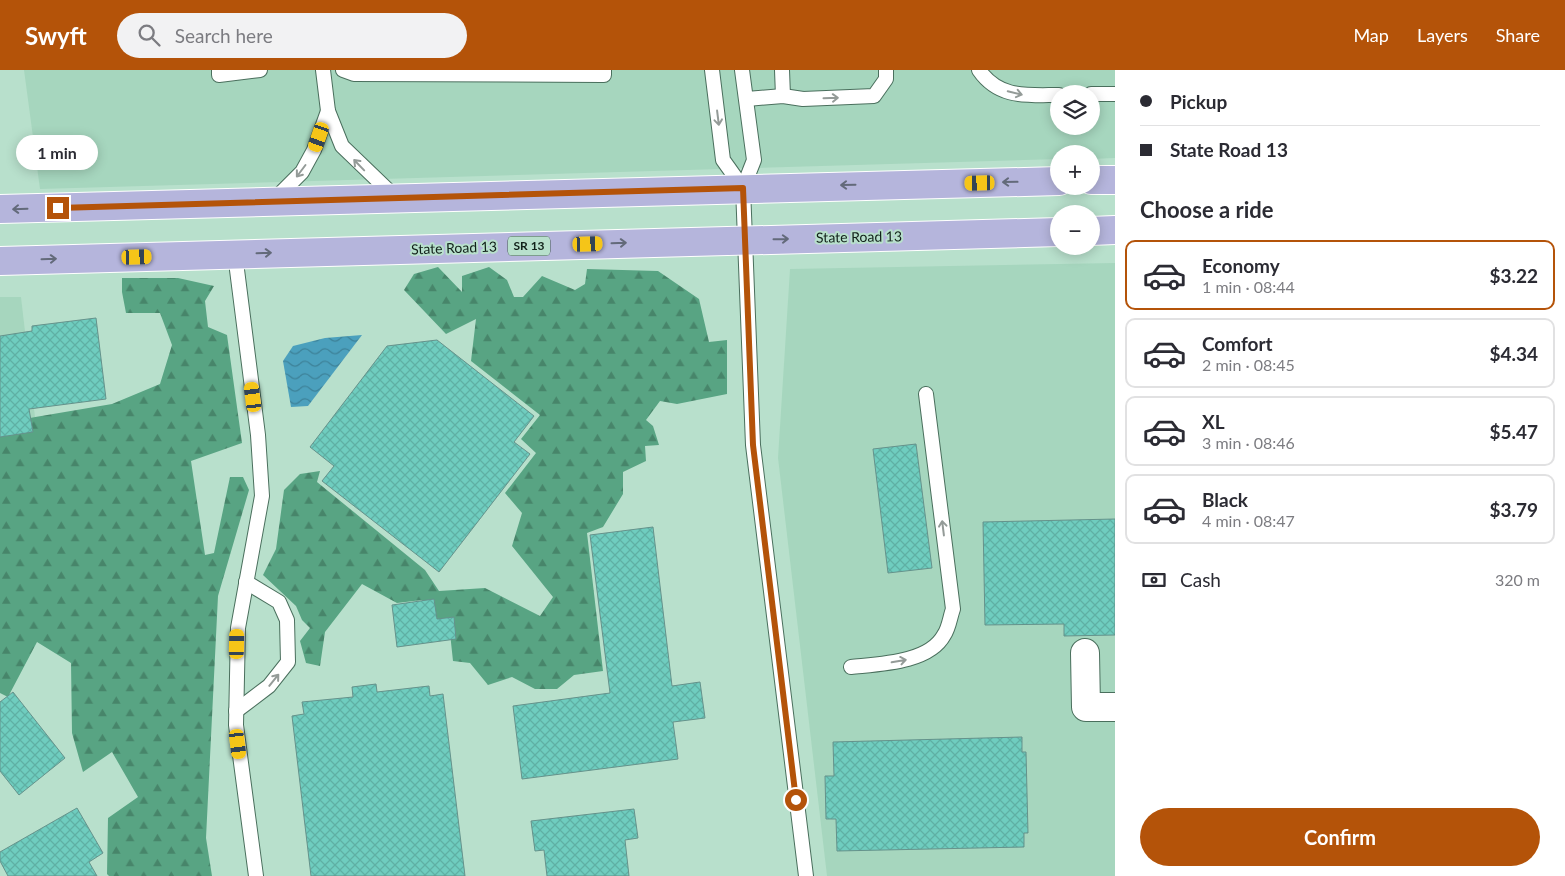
<!DOCTYPE html>
<meta charset="utf-8">
<style>
:root{--surface:#fff;--page:#f2f2f3;--text:#2b2b33;--muted:#7c7c81;--line:#e1e1e2;--accent:#b45309}
body{margin:0;font-family:Lato,sans-serif;background:var(--page);color:var(--text);height:100vh;display:flex;flex-direction:column;font-size:19px;white-space:nowrap}
*{box-sizing:border-box;margin:0}
p{font-size:16px;color:var(--muted)}
.icon{flex:none;width:28px;height:28px;fill:none;stroke:currentColor;stroke-width:2;stroke-linecap:round;stroke-linejoin:round}
.map{position:relative;flex:1;overflow:hidden}
.panel{display:flex;flex-direction:column;background:var(--surface);width:450px}
.panel>*{flex:none}
.top-card{display:grid;align-content:center;height:110px;padding:0 25px;background:var(--surface)}
.buttons{position:absolute;left:1050px;top:15px;display:grid;gap:10px}
.buttons a{display:grid;place-items:center;width:50px;height:50px;border-radius:50%;background:var(--surface);box-shadow:0 2px 12px #0003;font-size:25px}
.end{position:absolute;width:22px;height:22px;margin:-11px;border:6px solid #b45309;background:#fff;box-shadow:0 0 0 2px #fff}
.from{border-radius:50%}
.bubble{position:absolute;height:35px;border-radius:18px;background:var(--surface);box-shadow:0 2px 12px #0003;font-size:16px;font-weight:700;line-height:35px;text-align:center}
.car{position:absolute;width:15px;height:30px;margin:-15px -8px;border-radius:6px;box-shadow:0 0 4px 1px #0007;background:linear-gradient(#f5c518 24%,#345 0 40%,#f5c518 0 76%,#345 0 86%,#f5c518 0)}
.top-card b{display:flex;align-items:center;gap:18px;height:48px;font-size:19px}
.top-card b+b{border-top:1px solid var(--line)}
.top-card i{width:12px;height:12px;background:var(--text)}
ul{padding:0;list-style:none}
li{display:flex;align-items:center;gap:15px;height:70px;margin:0 10px 8px;padding:0 15px;border:2px solid var(--line);border-radius:10px}
li div{flex:1}
li b{display:block;font-size:19px}
li em{font-style:normal;font-weight:700}
li.active{border-color:var(--accent)}
li>.icon{width:45px;height:45px;stroke-width:1.5}
h2{padding:0 25px;font-size:22px;line-height:60px}
.pay{display:flex;align-items:center;gap:12px;height:55px;padding:0 25px;font-size:19px}
.pay p{margin-inline-start:auto}
.cta{display:flex;gap:10px;margin-top:auto;padding:10px 25px}
.cta a{flex:1;height:58px;border-radius:30px;background:var(--accent);color:#fff;font-size:20px;font-weight:700;line-height:58px;text-align:center}
header{display:flex;align-items:center;gap:30px;box-sizing:border-box;height:70px;padding:0 25px;background:var(--accent);color:#fff}
header strong{font-size:24px}
nav{display:flex;gap:28px;margin-inline-start:auto;font-size:18px}
.search{width:350px;height:45px;background:var(--page);display:flex;align-items:center;gap:12px;box-sizing:border-box;padding:0 18px;border-radius:28px;color:var(--muted);font-size:19px}
main{display:flex;flex:1;min-height:0}
.map>svg:first-child{display:block}
.built{fill:#a6d6be;fill-rule:evenodd}
.forest{fill:url(#forest-firs)}
.water{fill:url(#water-waves)}
.building{fill:url(#building-cross-hatch);stroke:#65928b}
.lines{fill:none;stroke-linecap:round;stroke-linejoin:round}
.lane-casing{stroke:#4a6f5d;stroke-width:16}
.street-casing{stroke:#4a6f5d;stroke-width:30}
.primary-casing{stroke:#fff;stroke-width:30}
.lane{stroke:#fff;stroke-width:14}
.street{stroke:#fff;stroke-width:28}
.primary{stroke:#b5b5dc;stroke-width:28}
.oneway{stroke:#949b98}
.oneway2{stroke:#636a7a}
.route{stroke:#b45309;stroke-width:6}
.labels{text-anchor:middle;stroke-width:4;stroke-linejoin:round;paint-order:stroke}
.shield{fill:#b8e0cc;stroke:#435a4f;stroke-width:1}
.shield-label{font-size:12px;font-weight:bold;fill:#112019}
.street-label{font-size:14px;fill:#112019;stroke:#b8e0cc}
</style>
<header>
<strong>Swyft</strong>
<div class="search"><svg class="icon" aria-label="search" viewBox="0 0 24 24"><circle cx="10" cy="10" r="6"/><path d="M15 15l6 6"/></svg>Search here</div>
<nav><a>Map</a><a>Layers</a><a>Share</a></nav>
</header>
<main>
<div class="map">
<svg width="1115" height="806" viewBox="0 0 1115 806">
<defs>
<pattern id="forest-firs" width="22" height="20" patternUnits="userSpaceOnUse" patternTransform="scale(1.25)"><rect width="22" height="20" fill="#58a483"/><path d="M5 1l3.5 6h-7zM16 11l3.5 6h-7z" fill="#47856a"/></pattern>
<pattern id="water-waves" width="16" height="10" patternUnits="userSpaceOnUse" patternTransform="scale(1.25)"><rect width="16" height="10" fill="#4ba0bd"/><path d="M0 5q4-4 8 0t8 0" fill="none" stroke="#3d8299"/></pattern>
<pattern id="building-cross-hatch" width="8" height="8" patternUnits="userSpaceOnUse" patternTransform="scale(1.25)"><rect width="8" height="8" fill="#6fcdbf"/><path d="M0 0l8 8M0 8l8-8" fill="none" stroke="#5fb0a4"/></pattern>
</defs>
<rect width="100%" height="100%" fill="#b8e0cc"/>
<g class="built">
<path d="M24,0H1115V88L1091,89V84H1059V89L40,119ZM1059,24H1091V56H1059Z"/>
<polygon points="1115,193 1115,806 827,806 778,388 790,199"/>
<polygon points="0,227 21,227 35,347 0,353"/>
</g>
<g class="forest">
<polygon points="438,197 462,222 462,206 489,197 507,210 514,227 523,227 542,206 575,220 585,214 587,199 658,201 699,229 709,272 727,270 727,324 677,334 660,331 646,350 653,356 659,375 645,376 646,391 623,402 623,424 603,457 587,463 603,601 574,605 557,619 535,619 512,607 488,615 470,593 453,591 450,563 431,555 422,530 397,533 362,514 325,562 320,596 306,593 300,571 310,558 302,550 296,536 263,505 276,479 284,420 300,404 320,401 317,412 425,500 439,521 485,518 540,546 553,527 512,476 522,443 505,423 536,383 521,369 540,345 471,291 476,249 446,264 404,220 414,204"/>
<polygon points="122,208 178,208 214,216 205,231 208,257 227,265 242,373 191,391 205,485 214,483 230,407 243,407 249,420 218,526 206,768 212,806 109,806 107,804 108,748 138,727 112,682 83,702 72,663 71,593 37,572 8,627 0,623 0,353 112,334 160,314 172,275 160,243 126,243 122,222"/>
</g>
<polygon class="water" points="362,265 308,336 291,337 283,291 293,276 325,268"/>
<g class="building">
<polygon points="96,248 106,329 29,339 33,362 0,367 0,266 32,261 32,256"/>
<polygon points="437,270 534,346 514,372 530,384 439,502 322,411 334,396 310,377 387,276"/>
<polygon points="916,374 932,498 888,503 873,379"/>
<polygon points="1115,449 1115,565 1064,566 1064,554 985,555 983,452"/>
<polygon points="653,457 672,616 700,612 705,648 673,652 678,689 522,709 513,636 610,623 590,465"/>
<polygon points="434,529 437,549 454,547 456,569 397,577 392,535"/>
<polygon points="376,614 377,622 429,616 430,626 443,624 465,806 311,806 292,646 304,644 302,632 353,627 352,617"/>
<polygon points="13,622 65,688 19,725 0,701 0,632"/>
<polygon points="1022,667 1022,682 1026,682 1028,763 1024,763 1024,777 837,781 836,749 826,749 825,706 834,706 833,672"/>
<polygon points="77,738 103,783 89,792 97,806 8,806 0,791 0,782"/>
<polygon points="634,739 638,768 625,770 629,806 547,806 544,780 535,781 531,751"/>
</g>
<g class="lines">
<defs>
<g id="lane">
<polyline points="219,0 219,5 260,0"/>
<polyline points="323,0 328,41 342,76 394,126"/>
<polyline points="343,0 354,4 604,5 604,0"/>
<polyline points="712,0 723,90 743,118"/>
<polyline points="742,0 754,90 743,118 753,375 806,806"/>
<polyline points="782,0 783,26"/>
<path d="M979,0C999,29 1027,25 1059,25"/>
<polyline points="1091,24 1115,24"/>
<polyline points="747,29 783,26 803,29 874,26 886,9 886,0"/>
<polyline points="273,131 302,102 314,80 328,41"/>
<polyline points="235,184 258,365 262,426 238,558 236,655 256,806"/>
<path d="M851,597C879,594 929,593 944,565C949,558 950,547 953,539L926,324"/>
<polyline points="236,641 269,616 288,592 287,550 279,532 246,512"/>
</g>
<polyline id="street" points="1085,583 1086,637 1115,637"/>
<g id="primary">
<polyline points="1091,110 1115,110"/>
<polyline points="0,139 1059,111"/>
<polyline points="1091,161 1115,160"/>
<polyline points="0,191 1059,162"/>
</g>
</defs>
<use href="#lane" class="lane-casing"/>
<use href="#street" class="street-casing"/>
<use href="#primary" class="primary-casing"/>
<use href="#lane" class="lane"/>
<use href="#street" class="street"/>
<use href="#primary" class="primary"/>
</g>
<defs><path id="oneway-shaft" d="M-6 0H5M1.5-3L5.5 0L1.5 3" fill="none" stroke-width="1.6" stroke-linecap="round" stroke-linejoin="round" transform="scale(1.25)"/></defs>
<g class="oneway">
<use href="#oneway-shaft" transform="translate(1015 23) rotate(14)"/>
<use href="#oneway-shaft" transform="translate(831 28) rotate(-2)"/>
<use href="#oneway-shaft" transform="translate(718 48) rotate(83)"/>
<use href="#oneway-shaft" transform="translate(359 95) rotate(-134)"/>
<use href="#oneway-shaft" transform="translate(301 101) rotate(127)"/>
<use href="#oneway-shaft" transform="translate(943 458) rotate(-97)"/>
<use href="#oneway-shaft" transform="translate(899 591) rotate(-10)"/>
<use href="#oneway-shaft" transform="translate(274 610) rotate(-51)"/>
</g>
<g class="oneway2">
<use href="#oneway-shaft" transform="translate(1010 112) rotate(179)"/>
<use href="#oneway-shaft" transform="translate(848 115) rotate(179)"/>
<use href="#oneway-shaft" transform="translate(20 139) rotate(178)"/>
<use href="#oneway-shaft" transform="translate(781 169) rotate(-1)"/>
<use href="#oneway-shaft" transform="translate(619 173) rotate(-2)"/>
<use href="#oneway-shaft" transform="translate(264 183) rotate(-2)"/>
<use href="#oneway-shaft" transform="translate(49 189) rotate(-2)"/>
</g>
<g class="lines">
<polyline class="route" points="58,138 743,118 753,375 796,730"/>
</g>
<g class="labels">
<rect class="shield" x="508" y="166.5" width="42" height="19" rx="4"/>
<g class="shield-label">
<text x="529" y="180">SR 13</text>
</g>
<g class="street-label">
<text transform="translate(859 167) rotate(-1)" y="5">State Road 13</text>
<text transform="translate(454 178) rotate(-2)" y="5">State Road 13</text>
</g>
</g>
</svg>
<div class="buttons">
<a><svg class="icon" aria-label="layers" viewBox="0 0 24 24"><path d="M12 4l9 5-9 5-9-5zM3 14l9 5 9-5"/></svg></a>
<a>+</a>
<a>−</a>
</div>
<i class="end from" style="left:796px;top:730px"></i>
<i class="end" style="left:58px;top:138px"></i>
<div class="bubble" style="left:16px;top:65px;width:82px">1 min</div>
<i class="car" style="left:319px;top:67px;rotate:199deg"></i>
<i class="car" style="left:980px;top:113px;rotate:269deg"></i>
<i class="car" style="left:588px;top:174px;rotate:88deg"></i>
<i class="car" style="left:137px;top:187px;rotate:88deg"></i>
<i class="car" style="left:253px;top:327px;rotate:353deg"></i>
<i class="car" style="left:237px;top:574px;rotate:1deg"></i>
<i class="car" style="left:238px;top:674px;rotate:173deg"></i>
</div>
<section class="panel">
<div class="top-card">
<b><i class="from"></i>Pickup</b>
<b><i></i>State Road 13</b>
</div>
<h2>Choose a ride</h2>
<ul>
<li class="active"><svg class="icon" aria-label="car" viewBox="0 0 24 24"><path d="M5 17H2v-5l4-1 3-4h7l3 4 3 1v5h-3M9 17h6M6 11h13"/><circle cx="7" cy="17" r="2"/><circle cx="17" cy="17" r="2"/></svg><div><b>Economy</b><p>1 min · 08:44</p></div><em>$3.22</em></li>
<li><svg class="icon" aria-label="car" viewBox="0 0 24 24"><path d="M5 17H2v-5l4-1 3-4h7l3 4 3 1v5h-3M9 17h6M6 11h13"/><circle cx="7" cy="17" r="2"/><circle cx="17" cy="17" r="2"/></svg><div><b>Comfort</b><p>2 min · 08:45</p></div><em>$4.34</em></li>
<li><svg class="icon" aria-label="car" viewBox="0 0 24 24"><path d="M5 17H2v-5l4-1 3-4h7l3 4 3 1v5h-3M9 17h6M6 11h13"/><circle cx="7" cy="17" r="2"/><circle cx="17" cy="17" r="2"/></svg><div><b>XL</b><p>3 min · 08:46</p></div><em>$5.47</em></li>
<li><svg class="icon" aria-label="car" viewBox="0 0 24 24"><path d="M5 17H2v-5l4-1 3-4h7l3 4 3 1v5h-3M9 17h6M6 11h13"/><circle cx="7" cy="17" r="2"/><circle cx="17" cy="17" r="2"/></svg><div><b>Black</b><p>4 min · 08:47</p></div><em>$3.79</em></li>
</ul>
<div class="pay"><svg class="icon" aria-label="cash" viewBox="0 0 24 24"><path d="M3 7h18v10H3z"/><circle cx="12" cy="12" r="2"/></svg>Cash<p>320 m</p></div>
<div class="cta"><a>Confirm</a></div>
</section>
</main>
